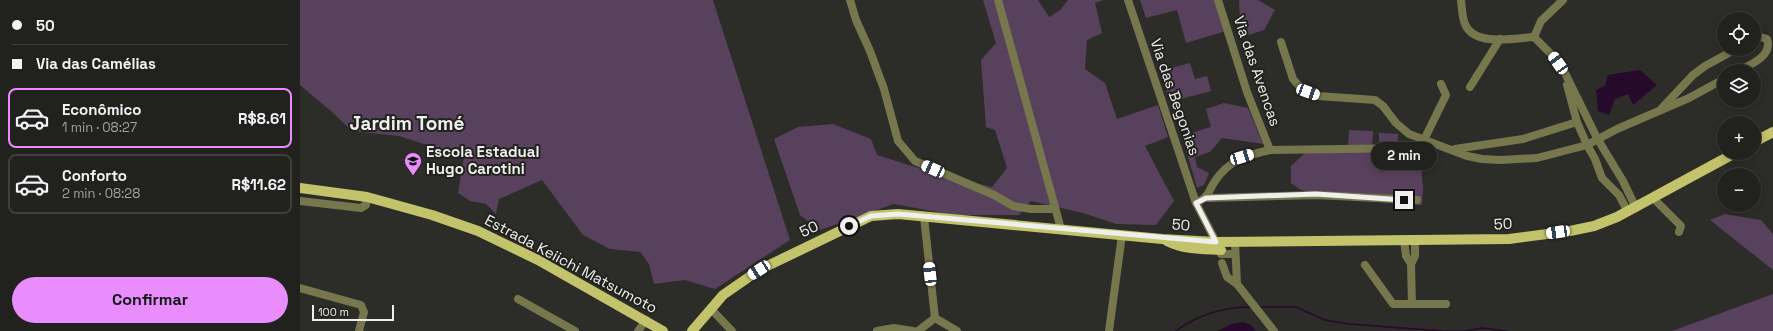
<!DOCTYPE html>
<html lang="pt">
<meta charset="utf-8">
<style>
:root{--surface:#21211e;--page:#292927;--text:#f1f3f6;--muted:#a2a3a4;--line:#3e3e3c;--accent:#ea8dfc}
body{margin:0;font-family:"Space Grotesk",sans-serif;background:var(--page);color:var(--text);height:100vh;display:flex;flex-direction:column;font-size:15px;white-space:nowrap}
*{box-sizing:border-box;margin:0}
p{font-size:13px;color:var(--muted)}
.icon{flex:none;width:22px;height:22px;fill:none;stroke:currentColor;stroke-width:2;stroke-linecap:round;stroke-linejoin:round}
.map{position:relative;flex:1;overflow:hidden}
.panel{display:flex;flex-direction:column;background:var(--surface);width:300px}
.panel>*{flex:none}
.banner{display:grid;align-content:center;height:88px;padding:0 12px;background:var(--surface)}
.controls{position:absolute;left:1417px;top:12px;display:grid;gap:8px}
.controls a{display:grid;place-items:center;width:44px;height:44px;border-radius:50%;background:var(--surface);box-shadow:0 2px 10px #0003,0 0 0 1px var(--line);font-size:20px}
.scale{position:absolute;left:12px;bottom:10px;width:82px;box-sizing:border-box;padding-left:4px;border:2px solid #eff0ed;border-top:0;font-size:11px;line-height:14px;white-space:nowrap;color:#eff0ed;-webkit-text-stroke:3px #22221e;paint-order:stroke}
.end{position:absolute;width:18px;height:18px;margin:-9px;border:5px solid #eff0ed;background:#111;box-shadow:0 0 0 2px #111}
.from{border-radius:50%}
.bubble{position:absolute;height:28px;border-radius:14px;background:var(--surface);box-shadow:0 2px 10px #0003,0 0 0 1px var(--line);font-size:13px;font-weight:600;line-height:28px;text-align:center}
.car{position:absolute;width:12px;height:24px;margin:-12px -6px;border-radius:5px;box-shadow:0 0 3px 1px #0007;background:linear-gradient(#fff 24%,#345 0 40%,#fff 0 76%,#345 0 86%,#fff 0)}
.banner b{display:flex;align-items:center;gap:14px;height:38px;font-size:15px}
.banner b+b{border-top:1px solid var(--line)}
.banner i{width:10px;height:10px;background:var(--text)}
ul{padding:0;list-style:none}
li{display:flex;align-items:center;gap:12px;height:60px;margin:0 8px 6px;padding:0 4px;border:2px solid var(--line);border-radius:8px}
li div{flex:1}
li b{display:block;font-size:15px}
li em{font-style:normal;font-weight:600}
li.active{border-color:var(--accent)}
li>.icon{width:36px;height:36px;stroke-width:1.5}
.action{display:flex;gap:8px;margin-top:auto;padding:8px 12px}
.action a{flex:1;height:46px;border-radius:24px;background:var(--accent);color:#111;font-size:16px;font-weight:600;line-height:46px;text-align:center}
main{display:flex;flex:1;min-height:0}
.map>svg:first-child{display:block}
.green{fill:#58415c}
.water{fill:#26092b}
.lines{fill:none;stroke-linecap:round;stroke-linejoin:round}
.stream{stroke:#26092b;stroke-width:1.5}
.minor{stroke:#77774e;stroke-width:8}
.major{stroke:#c2c36a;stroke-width:10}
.route{stroke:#eff0ed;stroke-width:5}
.labels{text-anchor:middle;stroke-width:4;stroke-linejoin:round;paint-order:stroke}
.street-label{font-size:15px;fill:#eff0ed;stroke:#22221e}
.poi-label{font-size:15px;font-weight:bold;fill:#eff0ed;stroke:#22221e;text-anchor:start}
.district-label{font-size:19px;font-weight:bold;fill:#eff0ed;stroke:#22221e}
</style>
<main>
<section class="panel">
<div class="banner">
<b><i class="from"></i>50</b>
<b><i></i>Via das Camélias</b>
</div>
<ul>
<li class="active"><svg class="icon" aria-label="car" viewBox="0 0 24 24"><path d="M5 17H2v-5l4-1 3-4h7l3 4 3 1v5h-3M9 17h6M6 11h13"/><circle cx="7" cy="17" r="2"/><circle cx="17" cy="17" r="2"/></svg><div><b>Econômico</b><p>1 min · 08:27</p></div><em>R$8.61</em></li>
<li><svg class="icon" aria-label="car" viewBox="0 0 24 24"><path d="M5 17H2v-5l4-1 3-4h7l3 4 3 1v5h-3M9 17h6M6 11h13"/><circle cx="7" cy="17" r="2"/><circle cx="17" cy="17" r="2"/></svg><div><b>Conforto</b><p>2 min · 08:28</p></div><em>R$11.62</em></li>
</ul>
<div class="action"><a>Confirmar</a></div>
</section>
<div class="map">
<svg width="1473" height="331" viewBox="0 0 1473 331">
<rect width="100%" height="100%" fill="#2c2c28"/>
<g class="green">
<polygon points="0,0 413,0 490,240 415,289 385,280 354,284 349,264 340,252 310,249 283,235 242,180 199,199 196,214 186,204 170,201 158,193 164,157 99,136 52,131 32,112 0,85"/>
<polygon points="683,0 738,0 749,17 760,10 768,0 804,0 795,3 802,33 787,40 785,69 805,83 817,119 858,105 868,137 845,146 874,201 856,225 816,224 783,213 731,201 719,215 653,215 594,204 520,230 500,215 474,139 498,127 533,124 571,139 577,155 631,172 692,187 707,168 695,130 686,127 681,60 696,43"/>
<polygon points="840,0 917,0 926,31 886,43 877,10 846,18"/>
<polygon points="939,0 958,0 975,10 964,30 949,35 940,25"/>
<polygon points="890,63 895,79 907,76 911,91 870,102 860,71"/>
<polygon points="924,103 948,108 963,144 922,138 910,152 895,157 897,167 909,173 904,185 897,188 882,136 911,127 906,109"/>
<polygon points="1049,130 1073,131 1072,146 1048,145"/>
<polygon points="1079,133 1098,134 1098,146 1079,146"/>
<polygon points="1120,151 1123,189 1122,205 1059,201 1001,190 991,183 991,166 1006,152"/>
<polygon points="1425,214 1461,220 1473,234 1473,270 1410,220"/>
<polygon points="1473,294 1473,331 1367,331 1372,331"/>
</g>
<g class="water">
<polygon points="1340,70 1357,85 1333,105 1328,94 1315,99 1309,115 1298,111 1296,90 1305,86 1308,75"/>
<polygon points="943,322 951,325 956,331 917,331 932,324"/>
</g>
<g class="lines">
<g class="stream">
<polyline points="958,307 996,307 1025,320 1049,324 1143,331 1165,331 1182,328 1206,331"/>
<path d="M876,331C897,315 924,307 950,307"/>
</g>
<g class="minor">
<polyline points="550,0 556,20 570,51 584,89 598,141 615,161 694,195 713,206 731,209 755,209"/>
<polyline points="698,0 761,229"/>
<polyline points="828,0 896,203 916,242"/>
<polyline points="918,0 947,92 970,150"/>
<path d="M1161,0C1162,8 1162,17 1165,24C1174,47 1215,38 1234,37L1252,55L1264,71L1297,138L1323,181L1336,208"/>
<polyline points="1234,37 1241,21 1263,0"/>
<polyline points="981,42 993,79 999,86 1008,92 1018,96 1075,100 1083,106 1096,123 1109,134 1167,156 1182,159 1201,160 1237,158 1287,145 1317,129 1389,98 1424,79"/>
<path d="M1438,71C1450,65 1473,56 1467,39L1460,37L1454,40"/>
<polyline points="1267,85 1277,122 1287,145 1295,159 1302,178 1319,195 1328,212"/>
<polyline points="1170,87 1200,39"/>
<polyline points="1361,109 1393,75 1405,66 1436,49"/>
<polyline points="1124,140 1146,95 1141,84"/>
<polyline points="1155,149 1223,139 1277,122"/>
<polyline points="906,198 1016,195 1117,200"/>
<polyline points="1353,198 1381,226 1379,232"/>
<polyline points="0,201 61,208 66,205 67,197"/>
<path d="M896,203C910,196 907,193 915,181C929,160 947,155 970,150L1114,148"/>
<polyline points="624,217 635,318"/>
<polyline points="1104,240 1106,256 1111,264"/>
<polyline points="935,242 937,284"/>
<polyline points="921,254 935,254"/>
<polyline points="922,263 927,277 937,284 974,331"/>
<polyline points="1065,265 1093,304 1146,304"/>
<polyline points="0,288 61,305 64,312 59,331"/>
<polyline points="218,299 275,331"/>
<polyline points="1112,304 1111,264 1115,256 1115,239"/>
<polyline points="411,309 432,331"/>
<polyline points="635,318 657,331"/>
<polyline points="338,331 346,320"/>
<polyline points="577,331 594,328 613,331"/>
<polyline points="618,331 635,318"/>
<polyline points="809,331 822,235"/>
</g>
<g class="major">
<polyline points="1454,142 1473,132"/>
<polyline points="0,188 67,197 132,215 178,231 238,260 363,331"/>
<path d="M867,241C885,250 902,249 921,250"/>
<polyline points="392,331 423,295 459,270 571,216 598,214 862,239 916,242 1209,239 1270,231 1294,226 1317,217 1435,153"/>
</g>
</g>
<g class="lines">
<polyline class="route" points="549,226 571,216 598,214 916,242 896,203 906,198 1016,194 1104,200"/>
</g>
<defs>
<symbol id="school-pin" viewBox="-11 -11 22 30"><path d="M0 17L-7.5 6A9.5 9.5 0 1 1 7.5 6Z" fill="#ea8dfc" stroke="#22221e"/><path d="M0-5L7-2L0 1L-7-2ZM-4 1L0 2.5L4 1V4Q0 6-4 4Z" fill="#111"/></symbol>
</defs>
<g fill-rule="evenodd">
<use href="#school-pin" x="103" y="151" width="20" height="27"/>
</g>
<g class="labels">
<g class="street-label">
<text transform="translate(957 71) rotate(71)" y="5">Via das Avencas</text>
<text transform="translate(875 97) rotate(71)" y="5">Via das Begonias</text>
<text transform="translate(1203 224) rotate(-3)" y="5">50</text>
<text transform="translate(881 225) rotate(4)" y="5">50</text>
<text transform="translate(509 229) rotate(-26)" y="5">50</text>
<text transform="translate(271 264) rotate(28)" y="5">Estrada Keiichi Matsumoto</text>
</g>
<g class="poi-label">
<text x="126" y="157">Escola Estadual<tspan x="126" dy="17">Hugo Carotini</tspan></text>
</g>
<g class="district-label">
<text x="107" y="130">Jardim Tomé</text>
</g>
</g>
</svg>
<div class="controls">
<a><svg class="icon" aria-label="locate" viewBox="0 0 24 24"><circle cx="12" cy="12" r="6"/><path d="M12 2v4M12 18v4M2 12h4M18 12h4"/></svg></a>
<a><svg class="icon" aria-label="layers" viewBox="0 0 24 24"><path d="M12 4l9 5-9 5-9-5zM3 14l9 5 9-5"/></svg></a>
<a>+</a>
<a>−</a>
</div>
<div class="scale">100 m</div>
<i class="end from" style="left:549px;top:226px"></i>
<i class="end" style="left:1104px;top:200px"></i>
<div class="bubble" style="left:1071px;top:142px;width:66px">2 min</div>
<i class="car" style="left:1258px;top:63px;rotate:325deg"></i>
<i class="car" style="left:1008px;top:92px;rotate:110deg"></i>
<i class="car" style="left:942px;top:157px;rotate:73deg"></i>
<i class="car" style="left:633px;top:169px;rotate:294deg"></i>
<i class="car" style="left:1258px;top:232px;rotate:262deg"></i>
<i class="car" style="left:459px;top:270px;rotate:237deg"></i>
<i class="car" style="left:630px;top:274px;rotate:354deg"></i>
</div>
</main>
